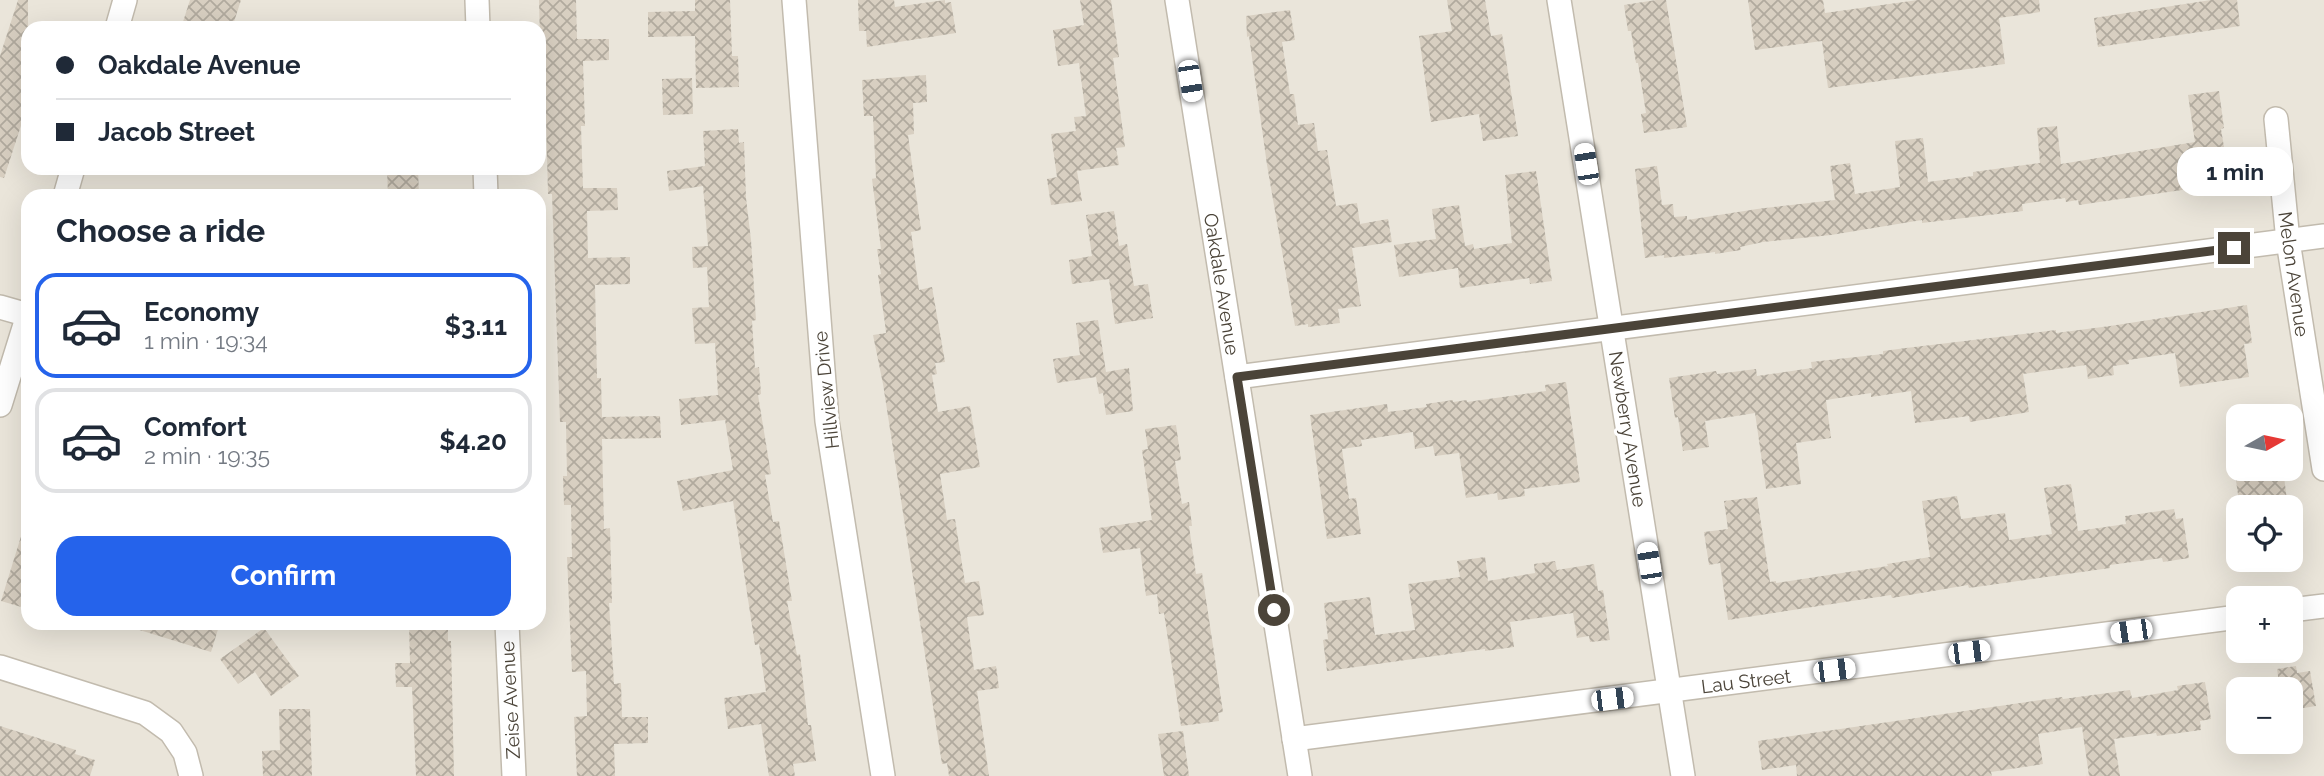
<!DOCTYPE html>
<meta charset="utf-8">
<style>
:root{--surface:#fff;--page:#f2f2f3;--text:#1f2937;--muted:#747a83;--line:#e0e1e3;--accent:#2563eb}
body{margin:0;font-family:Raleway,sans-serif;background:var(--page);color:var(--text);height:100vh;display:flex;flex-direction:column;font-size:26px;white-space:nowrap}
*{box-sizing:border-box;margin:0}
p{font-size:23px;color:var(--muted)}
.icon{flex:none;width:38px;height:38px;fill:none;stroke:currentColor;stroke-width:2;stroke-linecap:round;stroke-linejoin:round}
.map{position:relative;flex:1;overflow:hidden}
.side{position:absolute;left:21px;top:189px;width:525px;height:441px;display:flex;flex-direction:column;background:var(--surface);border-radius:21px;box-shadow:0 7px 28px #0002}
.side>*{flex:none}
.top-card{position:absolute;left:21px;top:21px;width:525px;height:154px;border-radius:21px;box-shadow:0 7px 28px #0002;display:grid;align-content:center;height:154px;padding:0 35px;background:var(--surface)}
.needle{width:46px;rotate:81deg}
.controls{position:absolute;left:2226px;top:404px;display:grid;gap:14px}
.controls a{display:grid;place-items:center;width:77px;height:77px;border-radius:14px;background:var(--surface);box-shadow:0 7px 28px #0002;font-size:35px}
.end{position:absolute;width:32px;height:32px;margin:-16px;border:9px solid #4b4439;background:#fff;box-shadow:0 0 0 4px #fff}
.from{border-radius:50%}
.bubble{position:absolute;height:49px;border-radius:21px;background:var(--surface);box-shadow:0 7px 28px #0002;font-size:23px;font-weight:700;line-height:49px;text-align:center}
.car{position:absolute;width:21px;height:42px;margin:-21px -10px;border-radius:9px;box-shadow:0 0 5px 2px #0007;background:linear-gradient(#fff 24%,#345 0 40%,#fff 0 76%,#345 0 86%,#fff 0)}
.top-card b{display:flex;align-items:center;gap:24px;height:66px;font-size:26px}
.top-card b+b{border-top:2px solid var(--line)}
.top-card i{width:18px;height:18px;background:var(--text)}
ul{padding:0;list-style:none}
li{display:flex;align-items:center;gap:21px;height:105px;margin:0 14px 10px;padding:0 21px;border:4px solid var(--line);border-radius:21px}
li div{flex:1}
li b{display:block;font-size:26px}
li em{font-style:normal;font-weight:700}
li.on{border-color:var(--accent)}
li>.icon{width:63px;height:63px;stroke-width:1.5}
h2{padding:0 35px;font-size:32px;line-height:84px}
.cta{display:flex;gap:14px;margin-top:auto;padding:14px 35px}
.cta a{flex:1;height:80px;border-radius:21px;background:var(--accent);color:#fff;font-size:28px;font-weight:700;line-height:80px;text-align:center}
.map>svg:first-child{display:block}
.residential{fill:#eae5da;fill-rule:evenodd}
.building{fill:url(#building-cross-hatch)}
.lines{fill:none;stroke-linecap:round;stroke-linejoin:round}
.street-casing{stroke:#c2bbae;stroke-width:26}
.street{stroke:#fff;stroke-width:23}
.route{stroke:#4b4439;stroke-width:9}
.labels{text-anchor:middle;stroke-width:6;stroke-linejoin:round;paint-order:stroke}
.street-label{font-size:19px;fill:#4b4439;stroke:#fff}
</style>
<div class="map">
<svg width="2324" height="776" viewBox="0 0 2324 776">
<defs>
<pattern id="building-cross-hatch" width="8" height="8" patternUnits="userSpaceOnUse" patternTransform="scale(1.75)"><rect width="8" height="8" fill="#d8cfc1"/><path d="M0 0l8 8M0 8l8-8" fill="none" stroke="#b1aa9e"/></pattern>
</defs>
<rect width="100%" height="100%" fill="#f6f3ec"/>
<path class="residential" d="M0,0H2324V776H0ZM28,28H539V168H28ZM28,196H539V623H28ZM2238,416H2291V469H2238ZM2238,508H2291V560H2238ZM2238,598H2291V651H2238ZM2238,690H2291V742H2238Z"/>
<g class="building">
<polygon points="18,0 28,0 28,104 4,178 0,177 0,56"/>
<polygon points="190,0 241,0 232,28 181,28"/>
<polygon points="539,0 576,0 577,39 609,39 609,60 583,61 585,126 581,126 583,188 617,188 618,210 587,211 588,258 630,257 630,284 595,285 597,378 601,378 602,417 660,416 661,438 602,439 604,529 610,528 612,603 609,603 614,684 621,683 622,717 648,717 648,743 614,744 615,776 577,776 574,717 587,716 586,671 572,672 567,557 572,557 571,505 564,505 563,476 567,476 566,422 560,422 552,194 548,194 544,43 540,43"/>
<polygon points="695,0 730,0 732,56 738,56 739,87 696,88 695,36 648,37 648,12 695,11"/>
<polygon points="858,0 894,0 895,7 945,0 945,3 951,2 956,33 867,47 866,31 859,31"/>
<polygon points="1080,0 1111,0 1119,57 1113,58 1125,147 1116,148 1119,165 1077,171 1082,201 1051,205 1047,179 1057,177 1051,134 1076,131 1074,117 1086,116 1079,63 1058,66 1053,30 1084,25"/>
<polygon points="1447,0 1485,0 1491,36 1502,34 1518,136 1483,141 1479,114 1431,122 1419,36 1452,31"/>
<polygon points="1656,0 1666,0 1687,127 1644,133 1641,114 1646,113 1638,63 1636,63 1631,31 1628,31 1624,5"/>
<polygon points="1748,0 1823,0 1825,13 1918,0 2039,0 2040,12 1999,18 2005,64 1828,88 1822,41 1755,50"/>
<polygon points="2211,0 2237,0 2240,26 2098,47 2094,18"/>
<polygon points="1290,10 1295,40 1282,42 1290,94 1294,94 1298,125 1314,123 1318,151 1327,150 1336,206 1357,203 1360,224 1388,219 1392,242 1352,248 1361,306 1338,309 1340,323 1308,327 1308,324 1295,326 1267,165 1249,36 1247,37 1246,16"/>
<polygon points="926,75 927,102 913,103 914,134 908,135 921,230 911,232 919,290 932,287 945,362 935,363 937,374 932,375 938,412 970,406 980,467 940,474 947,520 955,519 965,583 979,581 984,615 967,617 974,670 996,666 999,688 977,691 989,776 949,776 947,763 942,764 883,384 873,335 886,333 885,324 878,275 881,274 877,249 881,249 872,179 876,178 873,116 864,116 862,80"/>
<polygon points="692,78 693,114 663,115 662,79"/>
<polygon points="2219,91 2224,128 2221,129 2230,183 2079,205 2078,200 2066,202 2065,198 2022,204 2023,211 1922,223 1922,220 1831,235 1763,242 1740,247 1741,250 1715,254 1715,252 1664,258 1664,255 1645,258 1635,169 1657,166 1662,205 1673,204 1674,217 1687,216 1687,220 1757,209 1835,200 1830,166 1850,163 1855,194 1900,187 1895,141 1923,138 1928,182 1973,176 1973,172 2040,163 2037,128 2057,126 2061,164 2195,142 2188,95"/>
<polygon points="738,129 739,143 744,142 746,198 751,240 756,320 752,321 755,368 759,367 761,394 758,395 771,474 765,475 773,522 779,521 792,601 787,601 797,655 800,654 808,725 811,725 816,761 793,764 795,776 769,776 761,724 728,729 724,698 766,692 759,644 755,645 733,501 683,511 677,481 733,470 725,420 681,425 679,399 718,395 715,343 695,344 692,308 709,307 707,267 693,268 692,247 708,246 703,186 669,191 667,171 705,166 703,131"/>
<polygon points="387,168 418,168 419,196 388,196"/>
<polygon points="1536,171 1552,281 1530,284 1529,278 1460,288 1458,268 1399,277 1394,245 1436,239 1432,209 1459,205 1465,246 1473,244 1474,249 1512,243 1505,175"/>
<polygon points="1114,211 1119,246 1127,244 1134,286 1148,284 1153,318 1115,324 1109,279 1072,284 1069,260 1092,256 1086,215"/>
<polygon points="2247,305 2252,343 2244,344 2249,377 2180,387 2175,353 2128,360 2129,364 2113,366 2114,375 2088,379 2086,365 2023,374 2029,412 1970,422 1969,416 1915,423 1911,391 1871,397 1871,393 1826,400 1831,438 1796,443 1801,484 1766,489 1755,413 1705,421 1709,447 1683,451 1678,417 1675,418 1669,378 1716,371 1717,374 1756,369 1757,376 1812,368 1811,362 1883,354 1883,351 1906,348 2056,330 2056,333 2110,326"/>
<polygon points="1098,320 1106,372 1129,368 1133,411 1106,415 1103,393 1099,394 1096,377 1057,383 1053,359 1080,355 1076,323"/>
<polygon points="1566,382 1580,482 1524,489 1525,496 1498,500 1497,493 1466,498 1459,453 1435,456 1433,446 1415,449 1413,432 1361,440 1362,446 1342,449 1349,499 1356,498 1361,534 1327,539 1310,415 1387,404 1388,412 1427,407 1426,404 1453,400 1453,402 1467,400 1467,402 1546,391 1545,385"/>
<polygon points="1176,425 1181,460 1175,461 1182,504 1189,502 1192,526 1189,526 1196,574 1202,573 1223,712 1218,713 1219,721 1181,726 1164,613 1159,614 1157,594 1146,596 1140,548 1103,553 1099,528 1152,520 1142,450 1148,449 1145,429"/>
<polygon points="2272,469 2283,469 2288,508 2240,508 2235,474"/>
<polygon points="2071,484 2078,531 2126,524 2125,516 2174,509 2176,519 2183,518 2189,558 2163,562 2162,558 2110,565 2110,568 1969,588 1968,585 1892,598 1891,595 1728,620 1720,563 1709,565 1704,532 1728,529 1724,501 1757,497 1770,582 1776,581 1776,583 1888,566 1887,564 1930,557 1922,501 1957,496 1961,519 2005,513 2009,540 2052,534 2044,488"/>
<polygon points="23,530 28,530 28,609 1,601"/>
<polygon points="1485,557 1488,581 1535,573 1534,564 1555,561 1557,570 1594,564 1598,591 1603,590 1610,640 1590,642 1589,636 1577,638 1573,613 1510,622 1514,647 1485,651 1485,649 1327,671 1323,640 1328,639 1324,603 1370,597 1375,635 1415,630 1408,584 1460,577 1457,561"/>
<polygon points="134,623 220,623 211,652 133,628"/>
<polygon points="409,623 448,623 448,641 451,641 454,776 416,776 412,687 396,687 395,663 410,663"/>
<polygon points="264,628 299,676 271,696 255,672 238,684 220,659"/>
<polygon points="2296,666 2297,673 2310,671 2316,706 2291,710 2291,690 2280,690 2277,669"/>
<polygon points="2205,682 2211,719 2200,721 2201,730 2157,736 2156,733 2114,739 2120,776 2089,776 2082,727 2038,734 2043,764 1991,772 1992,776 1797,776 1796,765 1762,770 1758,741 2062,697 2063,699 2130,690 2132,698 2178,690 2177,686"/>
<polygon points="279,709 310,709 312,776 263,776 262,751 280,750"/>
<polygon points="0,726 76,750 75,754 95,760 90,776 0,776"/>
<polygon points="1183,731 1189,776 1164,776 1158,734"/>
</g>
<g class="lines">
<defs>
<g id="street">
<polyline points="477,0 478,28"/>
<polyline points="794,0 827,421 883,776"/>
<polyline points="1177,0 1300,776"/>
<polyline points="1559,0 1683,776"/>
<polyline points="117,28 125,0"/>
<polyline points="2276,119 2288,241 2324,469"/>
<polyline points="485,168 486,196"/>
<polyline points="65,196 73,168"/>
<polyline points="0,307 28,315"/>
<polyline points="1237,377 2324,236"/>
<polyline points="0,405 28,315"/>
<polyline points="2291,610 2324,606"/>
<polyline points="507,623 514,776"/>
<polyline points="0,667 145,713 171,732 185,753 191,776"/>
<polyline points="1294,739 2238,617"/>
</g>
</defs>
<use href="#street" class="street-casing"/>
<use href="#street" class="street"/>
</g>
<g class="lines">
<polyline class="route" points="1274,610 1237,377 2234,248"/>
</g>
<g class="labels">
<g class="street-label">
<text transform="translate(2294 274) rotate(82)" y="7">Melon Avenue</text>
<text transform="translate(1222 284) rotate(81)" y="7">Oakdale Avenue</text>
<text transform="translate(826 390) rotate(-96)" y="7">Hillview Drive</text>
<text transform="translate(1628 429) rotate(81)" y="7">Newberry Avenue</text>
<text transform="translate(1746 681) rotate(-7)" y="7">Lau Street</text>
<text transform="translate(510 700) rotate(-93)" y="7">Zeise Avenue</text>
</g>
</g>
</svg>
<div class="controls">
<a><svg class="needle" viewBox="-14 -14 28 28"><path d="M0-13l5 13h-10z" fill="#e53935"/><path d="M0 13l5-13h-10z" fill="#747a83"/></svg></a>
<a><svg class="icon" aria-label="locate" viewBox="0 0 24 24"><circle cx="12" cy="12" r="6"/><path d="M12 2v4M12 18v4M2 12h4M18 12h4"/></svg></a>
<a>+</a>
<a>−</a>
</div>
<i class="end from" style="left:1274px;top:610px"></i>
<i class="end" style="left:2234px;top:248px"></i>
<div class="bubble" style="left:2177px;top:147px;width:116px">1 min</div>
<i class="car" style="left:1190px;top:81px;rotate:171deg"></i>
<i class="car" style="left:1586px;top:164px;rotate:351deg"></i>
<i class="car" style="left:1649px;top:563px;rotate:351deg"></i>
<i class="car" style="left:2131px;top:631px;rotate:262deg"></i>
<i class="car" style="left:1969px;top:652px;rotate:83deg"></i>
<i class="car" style="left:1834px;top:670px;rotate:83deg"></i>
<i class="car" style="left:1612px;top:699px;rotate:83deg"></i>
<div class="top-card">
<b><i class="from"></i>Oakdale Avenue</b>
<b><i></i>Jacob Street</b>
</div>
<section class="side">
<h2>Choose a ride</h2>
<ul>
<li class="on"><svg class="icon" aria-label="car" viewBox="0 0 24 24"><path d="M5 17H2v-5l4-1 3-4h7l3 4 3 1v5h-3M9 17h6M6 11h13"/><circle cx="7" cy="17" r="2"/><circle cx="17" cy="17" r="2"/></svg><div><b>Economy</b><p>1 min · 19:34</p></div><em>$3.11</em></li>
<li><svg class="icon" aria-label="car" viewBox="0 0 24 24"><path d="M5 17H2v-5l4-1 3-4h7l3 4 3 1v5h-3M9 17h6M6 11h13"/><circle cx="7" cy="17" r="2"/><circle cx="17" cy="17" r="2"/></svg><div><b>Comfort</b><p>2 min · 19:35</p></div><em>$4.20</em></li>
</ul>
<div class="cta"><a>Confirm</a></div>
</section>
</div>
